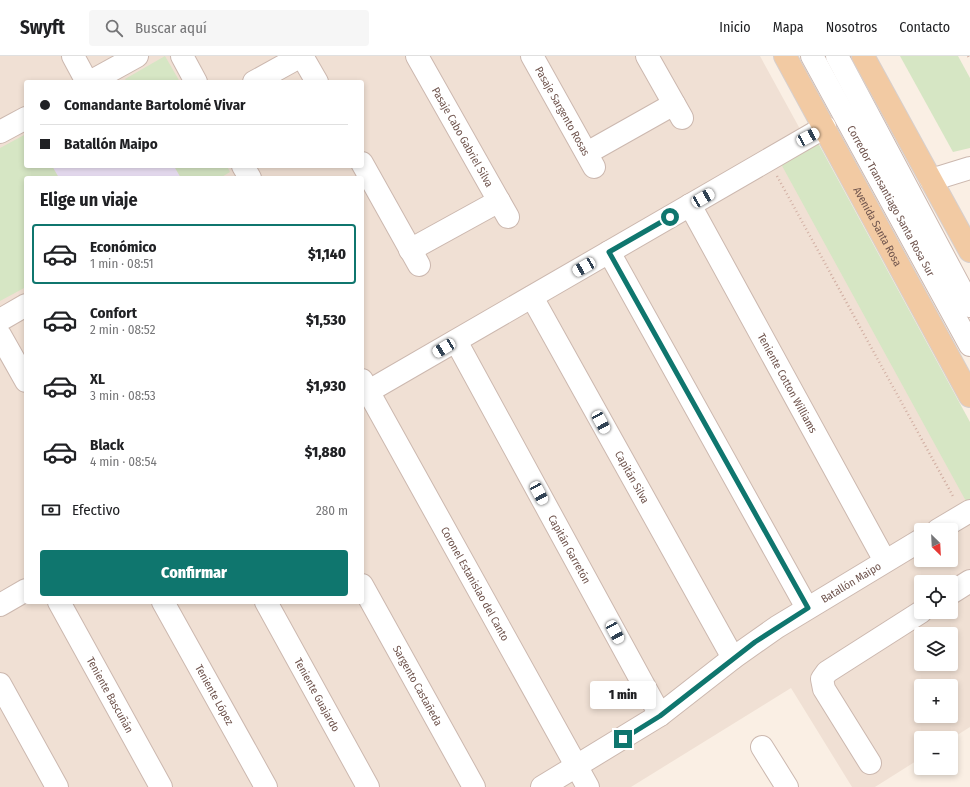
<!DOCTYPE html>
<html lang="es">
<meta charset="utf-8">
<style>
:root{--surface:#fff;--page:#f6f6f6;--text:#202124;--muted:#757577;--line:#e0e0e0;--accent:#0f766e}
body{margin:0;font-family:"Fira Sans Condensed",sans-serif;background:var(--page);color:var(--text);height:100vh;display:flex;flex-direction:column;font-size:15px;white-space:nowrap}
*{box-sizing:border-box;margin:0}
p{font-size:13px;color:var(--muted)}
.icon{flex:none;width:22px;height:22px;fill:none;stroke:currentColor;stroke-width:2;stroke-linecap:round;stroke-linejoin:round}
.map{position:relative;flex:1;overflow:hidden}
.side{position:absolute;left:24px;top:120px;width:340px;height:428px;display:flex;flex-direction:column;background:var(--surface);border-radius:4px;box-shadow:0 2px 6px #0003}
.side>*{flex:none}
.guide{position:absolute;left:24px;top:24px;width:340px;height:88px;border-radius:4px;box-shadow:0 2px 6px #0003;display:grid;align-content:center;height:88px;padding:0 16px;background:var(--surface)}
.needle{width:26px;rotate:156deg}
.tools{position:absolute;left:914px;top:467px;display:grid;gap:8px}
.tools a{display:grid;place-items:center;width:44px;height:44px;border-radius:4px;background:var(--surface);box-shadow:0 2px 6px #0003;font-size:20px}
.end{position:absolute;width:18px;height:18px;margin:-9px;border:5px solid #0f766e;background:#fff;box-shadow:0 0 0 2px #fff}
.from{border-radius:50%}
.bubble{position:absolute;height:28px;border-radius:4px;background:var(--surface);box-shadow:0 2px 6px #0003;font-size:13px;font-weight:800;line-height:28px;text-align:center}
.car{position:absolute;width:12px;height:24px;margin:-12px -6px;border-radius:5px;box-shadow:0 0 3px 1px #0007;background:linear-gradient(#fff 24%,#345 0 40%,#fff 0 76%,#345 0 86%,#fff 0)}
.guide b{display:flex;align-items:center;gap:14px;height:38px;font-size:15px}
.guide b+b{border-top:1px solid var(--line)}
.guide i{width:10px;height:10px;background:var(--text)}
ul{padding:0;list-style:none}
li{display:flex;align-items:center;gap:12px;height:60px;margin:0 8px 6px;padding:0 8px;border:2px solid transparent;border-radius:4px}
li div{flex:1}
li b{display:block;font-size:15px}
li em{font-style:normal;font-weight:800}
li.active{border-color:var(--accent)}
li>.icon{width:36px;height:36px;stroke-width:1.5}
h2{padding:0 16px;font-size:18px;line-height:48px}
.pay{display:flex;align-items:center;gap:10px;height:44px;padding:0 16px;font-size:15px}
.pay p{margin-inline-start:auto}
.action{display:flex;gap:8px;margin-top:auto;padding:8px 16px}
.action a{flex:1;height:46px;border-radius:4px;background:var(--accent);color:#fff;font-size:16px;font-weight:800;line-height:46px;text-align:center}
header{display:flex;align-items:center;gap:24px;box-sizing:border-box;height:56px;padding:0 20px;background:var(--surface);border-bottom:1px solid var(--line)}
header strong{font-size:19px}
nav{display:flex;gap:22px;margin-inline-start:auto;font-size:14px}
.search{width:280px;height:36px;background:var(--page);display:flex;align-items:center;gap:10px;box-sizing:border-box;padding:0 14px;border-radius:4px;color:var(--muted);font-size:15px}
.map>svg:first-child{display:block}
.residential{fill:#f0e0d4;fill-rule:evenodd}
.education{fill:#ece1f6}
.green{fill:#d6e6c4}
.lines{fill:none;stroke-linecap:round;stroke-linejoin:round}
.minor-casing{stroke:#ccb8af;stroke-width:24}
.major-casing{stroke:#d7cfcd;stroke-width:24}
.path{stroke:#d1aea2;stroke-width:2.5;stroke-dasharray:1 3;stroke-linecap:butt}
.minor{stroke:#fff;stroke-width:22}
.major{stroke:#f2caa3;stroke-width:22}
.route{stroke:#0f766e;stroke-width:5}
.labels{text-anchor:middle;stroke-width:3;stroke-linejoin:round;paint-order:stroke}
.street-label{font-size:11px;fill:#6f544d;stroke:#fdf3ea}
</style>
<header>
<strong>Swyft</strong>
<div class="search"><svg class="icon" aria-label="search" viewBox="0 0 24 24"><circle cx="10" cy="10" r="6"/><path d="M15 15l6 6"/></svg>Buscar aquí</div>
<nav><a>Inicio</a><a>Mapa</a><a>Nosotros</a><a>Contacto</a></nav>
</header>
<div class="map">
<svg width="970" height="731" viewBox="0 0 970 731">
<rect width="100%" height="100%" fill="#faefe4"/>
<path class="residential" d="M0,0H760L970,383V671L951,683L921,682V702L875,731H852L791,632L631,731H0ZM26,26H362V110H26ZM26,122H362V546H26ZM921,474H951V504H921ZM921,526H951V556H921ZM921,578H951V608H921ZM921,630H951V660H921Z"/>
<polygon class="education" points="52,110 174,110 181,122 59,122"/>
<g class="green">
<polygon points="165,0 180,26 127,26 125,23"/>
<polygon points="900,0 958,0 970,22 970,92 953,96"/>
<polygon points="26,78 26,110 52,110 59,122 26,122 26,231 0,245 0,92"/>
<polygon points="817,85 970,366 970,446 967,447 781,108"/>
<polygon points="174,110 227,110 230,116 220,122 181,122"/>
</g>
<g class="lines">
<defs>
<g id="minor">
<polyline points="73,0 87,26"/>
<polyline points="182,0 196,26"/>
<polyline points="302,0 317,26"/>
<path id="s1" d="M417,0L508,161"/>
<path id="s2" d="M532,0L594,111"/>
<polyline points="647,0 682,62"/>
<path id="s3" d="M812,0L970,289"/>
<polyline points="837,0 970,250"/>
<polyline points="90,26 137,0"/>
<polyline points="254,26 301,0"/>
<polyline points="0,76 26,62"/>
<polyline points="587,97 674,48"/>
<polyline points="362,107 419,209"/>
<polyline points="243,110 250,122"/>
<polyline points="931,124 970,112"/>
<path id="s4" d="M690,149L885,505"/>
<polyline points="410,194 499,145"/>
<polyline points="609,196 807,552"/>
<path id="s5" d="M532,241L733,602"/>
<polyline points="0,264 26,249"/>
<polyline points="0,279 26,325"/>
<path id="s6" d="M456,285L660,659"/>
<path id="s7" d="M362,324L588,731"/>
<polyline points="362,339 825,71"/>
<polyline points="938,474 970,455"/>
<path id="s8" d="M362,529L474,731"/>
<polyline points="951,537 970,525"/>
<path id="s9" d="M59,546L161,731"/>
<path id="s10" d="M163,546L266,731"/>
<path id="s11" d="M266,546L368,731"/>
<polyline points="0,549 26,534"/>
<polyline points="0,628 57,731"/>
<polyline points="762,691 787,731"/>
<polyline points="870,707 824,633 822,623 827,616 921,556"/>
<path id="s12" d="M542,731L660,659L733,602L777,571L921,484"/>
</g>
<g id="major">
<path id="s13" d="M785,0L970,340"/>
<polyline points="863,0 970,195"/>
</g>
</defs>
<use href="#minor" class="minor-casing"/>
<use href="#major" class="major-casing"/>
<g class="path">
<polyline points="968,0 970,3"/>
<polyline points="777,120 954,442"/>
</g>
<use href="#minor" class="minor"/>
<use href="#major" class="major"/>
</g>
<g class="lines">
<polyline class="route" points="623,683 660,660 755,586 808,552 609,196 670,161"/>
</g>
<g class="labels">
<g class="street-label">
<text dy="4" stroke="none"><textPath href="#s2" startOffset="63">Pasaje Sargento Rosas</textPath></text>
<text dy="4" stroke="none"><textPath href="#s1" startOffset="93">Pasaje Cabo Gabriel Silva</textPath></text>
<text dy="4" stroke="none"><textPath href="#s3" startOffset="165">Corredor Transantiago Santa Rosa Sur</textPath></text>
<text dy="4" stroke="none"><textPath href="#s13" startOffset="194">Avenida Santa Rosa</textPath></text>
<text dy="4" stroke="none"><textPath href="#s4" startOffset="203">Teniente Cotton Williams</textPath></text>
<text dy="4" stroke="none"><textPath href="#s5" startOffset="206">Capitán Silva</textPath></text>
<text dy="4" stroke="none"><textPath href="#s6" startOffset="237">Capitán Garretón</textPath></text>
<text dy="4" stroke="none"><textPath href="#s12" startOffset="371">Batallón Maipo</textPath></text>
<text dy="4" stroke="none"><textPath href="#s7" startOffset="233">Coronel Estanislao del Canto</textPath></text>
<text dy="4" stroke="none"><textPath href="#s8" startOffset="115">Sargento Castañeda</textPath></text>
<text dy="4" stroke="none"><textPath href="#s9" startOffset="106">Teniente Bascuñán</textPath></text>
<text dy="4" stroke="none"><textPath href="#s10" startOffset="106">Teniente López</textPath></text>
<text dy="4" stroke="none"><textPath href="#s11" startOffset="106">Teniente Guajardo</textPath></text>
</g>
</g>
</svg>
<div class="tools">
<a><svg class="needle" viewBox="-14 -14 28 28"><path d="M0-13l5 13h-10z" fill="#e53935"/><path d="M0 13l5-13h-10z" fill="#757577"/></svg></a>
<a><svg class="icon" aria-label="locate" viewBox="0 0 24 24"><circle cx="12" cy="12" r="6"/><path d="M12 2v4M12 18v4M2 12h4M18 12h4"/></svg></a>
<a><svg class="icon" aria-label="layers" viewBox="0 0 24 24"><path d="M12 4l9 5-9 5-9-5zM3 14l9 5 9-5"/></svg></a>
<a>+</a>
<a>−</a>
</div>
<i class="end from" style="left:670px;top:161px"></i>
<i class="end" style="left:623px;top:683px"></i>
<div class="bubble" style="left:590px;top:625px;width:66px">1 min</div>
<i class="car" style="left:808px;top:81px;rotate:62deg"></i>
<i class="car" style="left:703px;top:142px;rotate:60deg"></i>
<i class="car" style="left:584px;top:211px;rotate:240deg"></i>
<i class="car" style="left:444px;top:292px;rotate:239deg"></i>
<i class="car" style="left:601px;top:366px;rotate:151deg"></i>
<i class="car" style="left:539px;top:437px;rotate:152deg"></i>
<i class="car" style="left:615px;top:576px;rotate:152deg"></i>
<div class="guide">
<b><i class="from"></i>Comandante Bartolomé Vivar</b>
<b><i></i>Batallón Maipo</b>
</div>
<section class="side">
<h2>Elige un viaje</h2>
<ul>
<li class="active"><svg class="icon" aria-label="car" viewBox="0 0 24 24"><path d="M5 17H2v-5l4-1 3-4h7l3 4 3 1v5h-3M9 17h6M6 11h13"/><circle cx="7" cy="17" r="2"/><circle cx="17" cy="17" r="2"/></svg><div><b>Económico</b><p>1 min · 08:51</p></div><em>$1,140</em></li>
<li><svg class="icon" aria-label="car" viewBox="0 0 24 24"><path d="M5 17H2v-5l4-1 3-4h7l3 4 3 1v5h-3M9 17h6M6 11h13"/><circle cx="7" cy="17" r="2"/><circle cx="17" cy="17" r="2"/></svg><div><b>Confort</b><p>2 min · 08:52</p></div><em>$1,530</em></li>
<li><svg class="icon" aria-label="car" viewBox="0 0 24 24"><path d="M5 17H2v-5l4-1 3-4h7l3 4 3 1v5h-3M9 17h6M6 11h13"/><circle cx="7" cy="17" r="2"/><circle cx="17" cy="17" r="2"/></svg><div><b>XL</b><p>3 min · 08:53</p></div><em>$1,930</em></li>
<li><svg class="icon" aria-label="car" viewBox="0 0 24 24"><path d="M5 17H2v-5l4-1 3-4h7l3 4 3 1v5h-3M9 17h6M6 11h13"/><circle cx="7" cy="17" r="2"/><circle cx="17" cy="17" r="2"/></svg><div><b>Black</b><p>4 min · 08:54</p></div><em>$1,880</em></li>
</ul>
<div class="pay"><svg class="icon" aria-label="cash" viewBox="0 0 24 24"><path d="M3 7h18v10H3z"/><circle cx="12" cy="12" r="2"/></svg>Efectivo<p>280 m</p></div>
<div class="action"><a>Confirmar</a></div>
</section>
</div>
